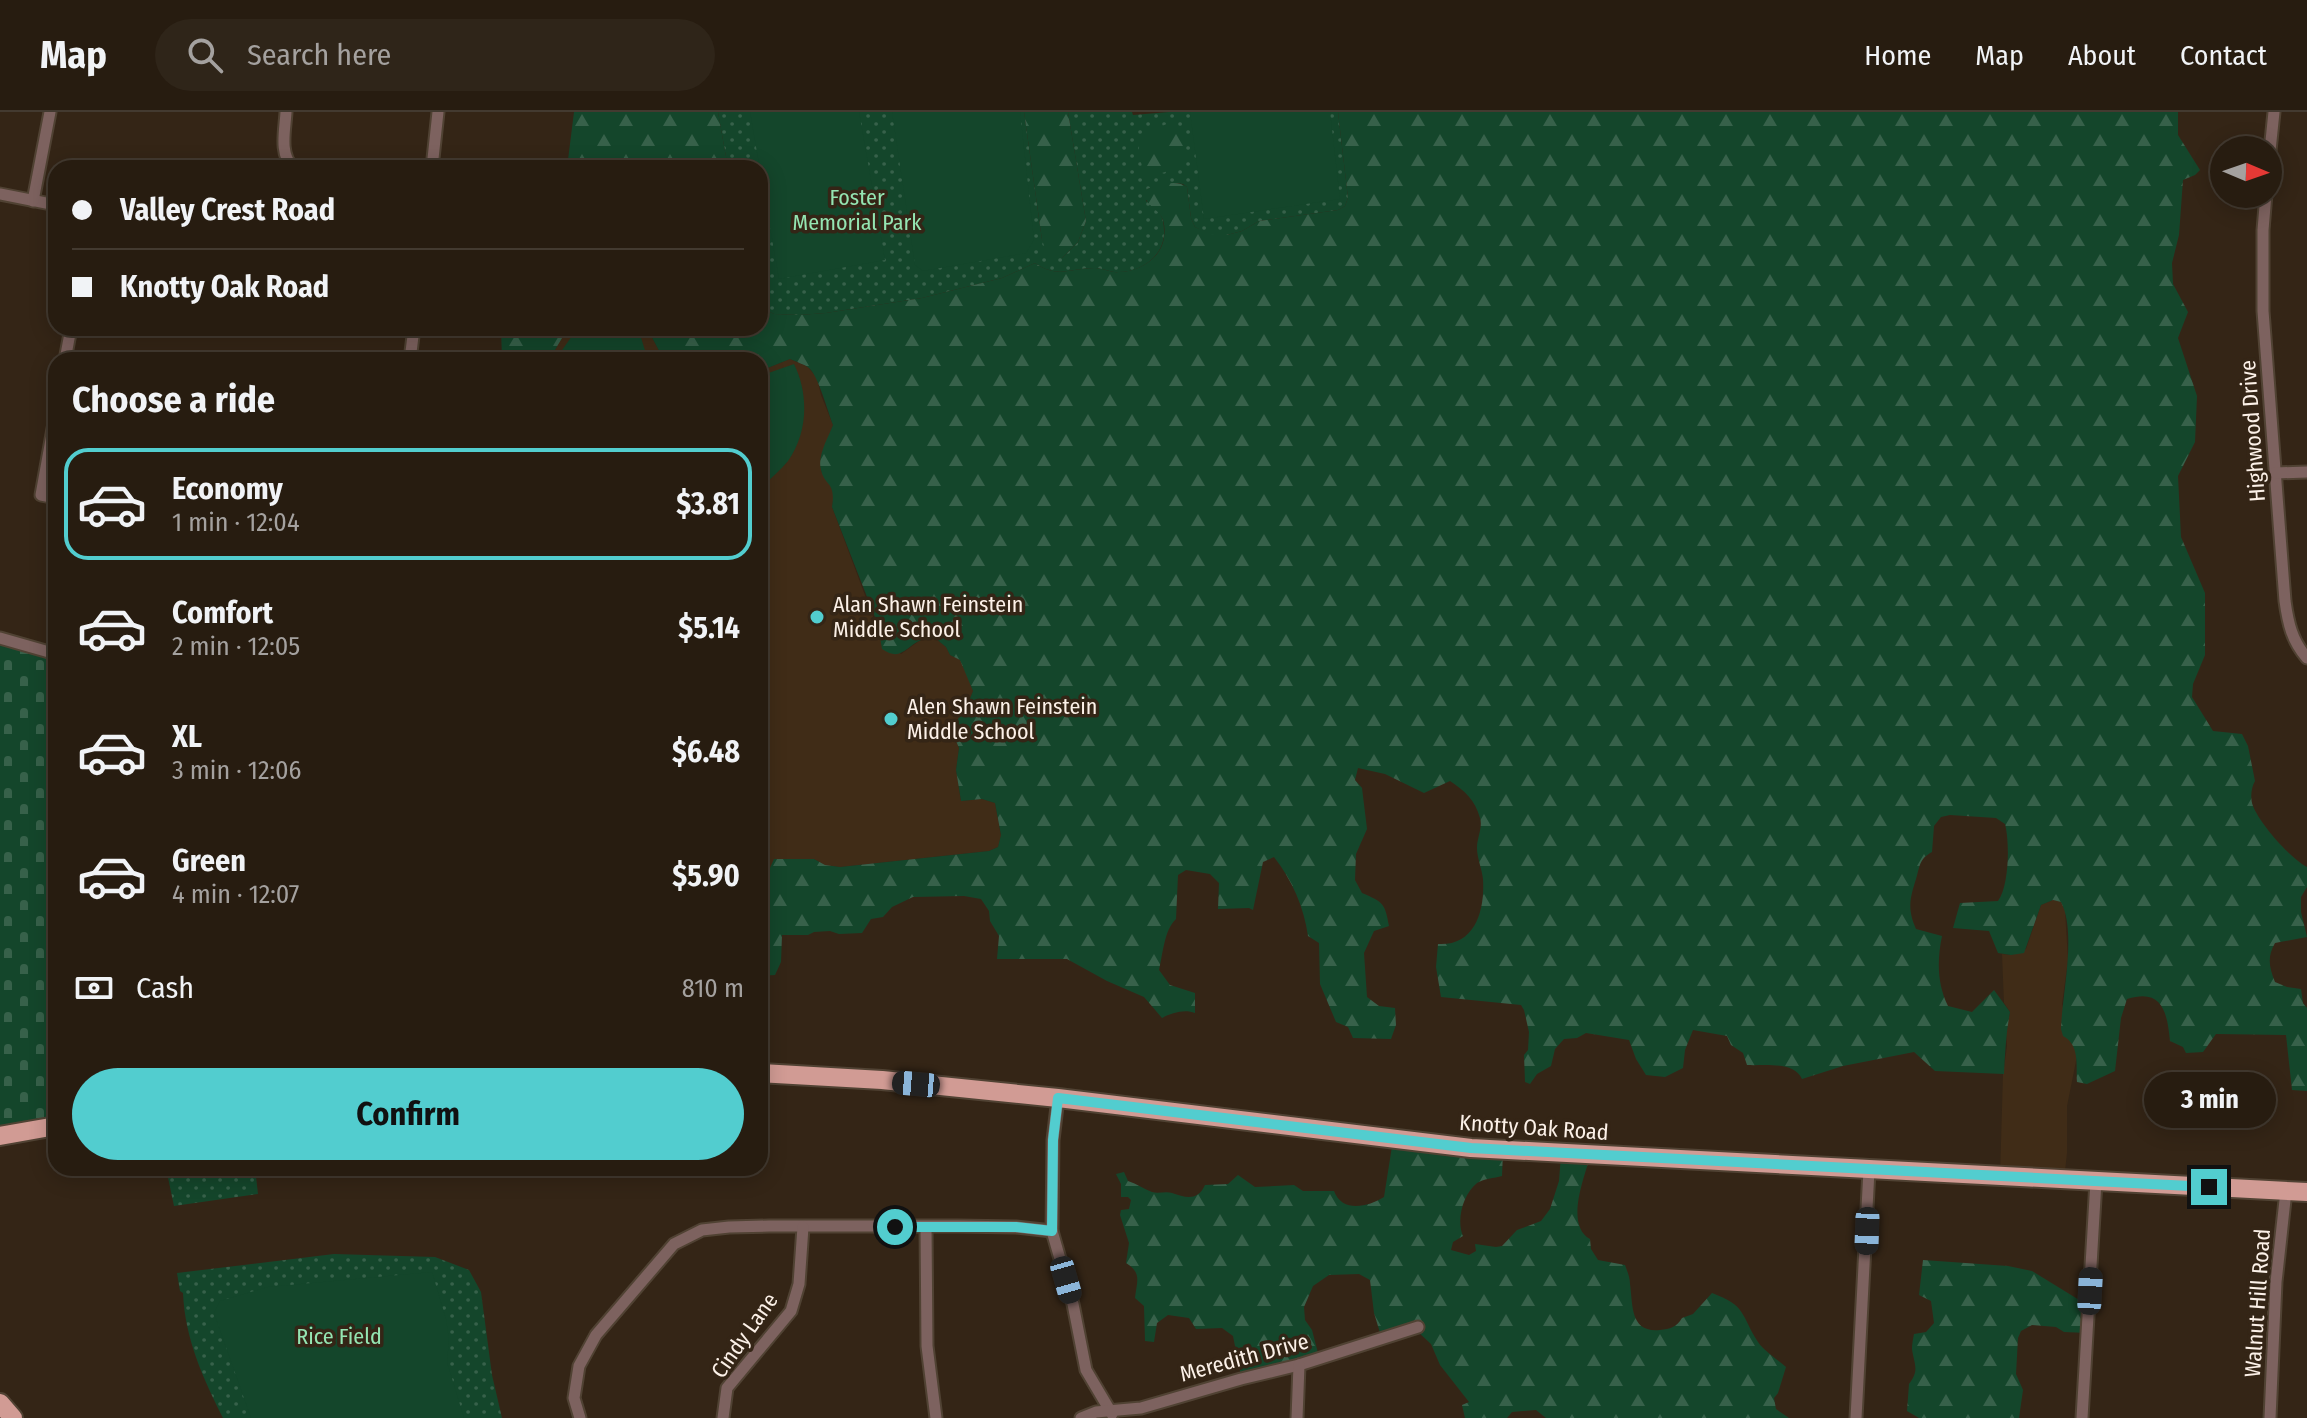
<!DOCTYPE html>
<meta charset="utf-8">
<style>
:root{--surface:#271c10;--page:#2f2519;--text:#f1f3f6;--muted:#a4a19f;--line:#433a30;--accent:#52cdcf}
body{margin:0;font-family:"Fira Sans Condensed",sans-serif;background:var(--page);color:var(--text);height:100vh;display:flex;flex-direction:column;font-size:30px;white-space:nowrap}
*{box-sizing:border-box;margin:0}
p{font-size:26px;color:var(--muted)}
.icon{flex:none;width:44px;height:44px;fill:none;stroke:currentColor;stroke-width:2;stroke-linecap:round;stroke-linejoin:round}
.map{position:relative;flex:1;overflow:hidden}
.drawer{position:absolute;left:48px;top:240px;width:720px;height:824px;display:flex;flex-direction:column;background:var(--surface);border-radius:24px;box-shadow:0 4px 20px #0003,0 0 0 2px var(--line)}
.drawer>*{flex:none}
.guide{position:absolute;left:48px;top:48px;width:720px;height:176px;border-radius:24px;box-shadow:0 4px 20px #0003,0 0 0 2px var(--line);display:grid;align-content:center;height:176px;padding:0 24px;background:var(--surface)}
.needle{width:52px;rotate:92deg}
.controls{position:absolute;left:2210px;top:24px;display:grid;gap:16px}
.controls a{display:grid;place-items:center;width:72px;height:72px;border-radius:50%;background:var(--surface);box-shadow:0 4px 20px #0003,0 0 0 2px var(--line);font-size:40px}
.end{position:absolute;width:36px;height:36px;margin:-18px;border:10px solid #52cdcf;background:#111;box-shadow:0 0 0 4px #111}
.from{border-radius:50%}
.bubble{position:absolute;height:56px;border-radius:28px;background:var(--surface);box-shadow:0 4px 20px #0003,0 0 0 2px var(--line);font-size:26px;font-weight:700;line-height:56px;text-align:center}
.car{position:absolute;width:24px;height:48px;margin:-24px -12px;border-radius:10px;box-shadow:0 0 6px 2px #0007;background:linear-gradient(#222 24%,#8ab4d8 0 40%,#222 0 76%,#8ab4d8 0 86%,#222 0)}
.guide b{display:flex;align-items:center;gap:28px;height:76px;font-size:30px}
.guide b+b{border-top:2px solid var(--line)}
.guide i{width:20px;height:20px;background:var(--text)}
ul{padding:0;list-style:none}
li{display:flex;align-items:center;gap:24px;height:112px;margin:0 16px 12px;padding:0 8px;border:4px solid transparent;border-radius:24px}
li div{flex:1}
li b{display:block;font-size:30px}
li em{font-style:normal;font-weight:700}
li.selected{border-color:var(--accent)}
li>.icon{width:72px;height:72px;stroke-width:1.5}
h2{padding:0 24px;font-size:36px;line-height:96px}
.pay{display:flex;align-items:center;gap:20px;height:88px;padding:0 24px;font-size:30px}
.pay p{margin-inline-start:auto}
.action{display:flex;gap:16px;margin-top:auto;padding:16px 24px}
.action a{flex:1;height:92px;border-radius:48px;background:var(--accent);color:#111;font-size:32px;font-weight:700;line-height:92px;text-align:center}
header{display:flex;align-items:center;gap:48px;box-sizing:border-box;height:112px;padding:0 40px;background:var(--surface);border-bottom:2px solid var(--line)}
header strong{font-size:38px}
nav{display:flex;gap:44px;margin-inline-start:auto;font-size:28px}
.search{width:560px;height:72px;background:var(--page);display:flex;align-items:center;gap:20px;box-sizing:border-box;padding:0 28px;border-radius:44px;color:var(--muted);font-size:30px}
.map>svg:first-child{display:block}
.built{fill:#402c17}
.grass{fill:url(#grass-dots)}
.forest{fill:url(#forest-firs)}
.cemetery{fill:url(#cemetery-stones)}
.pitch{fill:#14462b}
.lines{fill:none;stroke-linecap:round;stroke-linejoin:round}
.minor-casing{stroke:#504233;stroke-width:15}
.primary-casing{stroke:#504233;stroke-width:22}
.minor{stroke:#7d625f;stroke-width:11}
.primary{stroke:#d19b94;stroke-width:18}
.route{stroke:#52cdcf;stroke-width:10}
.poi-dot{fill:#52cdcf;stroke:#342516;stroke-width:3}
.labels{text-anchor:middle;stroke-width:7;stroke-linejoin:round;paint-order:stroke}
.park-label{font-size:22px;fill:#94e5b2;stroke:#342516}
.street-label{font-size:22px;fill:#fcf1e8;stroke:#342516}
.poi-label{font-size:22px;fill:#fcf1e8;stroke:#342516;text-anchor:start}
</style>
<header>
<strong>Map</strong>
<div class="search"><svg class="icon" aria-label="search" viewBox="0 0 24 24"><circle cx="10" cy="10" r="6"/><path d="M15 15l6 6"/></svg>Search here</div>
<nav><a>Home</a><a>Map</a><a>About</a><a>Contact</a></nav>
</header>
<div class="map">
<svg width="2307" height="1306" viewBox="0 0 2307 1306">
<defs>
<pattern id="grass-dots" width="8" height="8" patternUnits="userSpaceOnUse" patternTransform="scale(2)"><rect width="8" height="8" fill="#14462b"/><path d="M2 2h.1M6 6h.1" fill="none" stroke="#37614a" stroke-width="1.8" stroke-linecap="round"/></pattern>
<pattern id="forest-firs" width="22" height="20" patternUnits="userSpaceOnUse" patternTransform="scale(2)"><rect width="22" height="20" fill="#14462b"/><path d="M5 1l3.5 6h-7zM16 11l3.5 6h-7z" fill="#37614a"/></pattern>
<pattern id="cemetery-stones" width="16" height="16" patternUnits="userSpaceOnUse" patternTransform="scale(2)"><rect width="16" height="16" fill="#14462b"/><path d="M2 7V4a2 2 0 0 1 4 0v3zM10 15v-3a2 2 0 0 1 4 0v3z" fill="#37614a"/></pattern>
</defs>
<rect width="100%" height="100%" fill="#342516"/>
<g class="built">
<polygon points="568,216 647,216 664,248 549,248"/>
<polygon points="790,247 808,255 817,266 821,283 833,313 822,342 821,359 831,373 834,383 832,395 881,526 901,542 919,529 935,526 946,535 950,543 960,548 965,556 973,579 965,599 956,609 953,622 959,636 956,658 961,689 982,687 995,691 1001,724 998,735 989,739 840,755 825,753 814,747 769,758 760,763 760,259"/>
<polygon points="2053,788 2061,790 2065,798 2068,848 2062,892 2076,938 2076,949 2067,994 2067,1041 2064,1068 2000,1065 2003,962 2007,934 2006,921 2010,900 2004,891 2002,842 2011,843 2026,837 2041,793"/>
</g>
<g class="grass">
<path d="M718,0H1024L1042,128L1062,146L1078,130L1086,109L1068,0H1132L1133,3L1169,0H1338L1348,86L1345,94L1338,98L1259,109L1242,119L1227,123H1211L1195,115L1191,106L1187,75L1183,72L1176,71L1147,77L1146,89C1159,97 1164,104 1164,119C1165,143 1142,160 1119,160C1111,161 1103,156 1095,156C1070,156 1058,167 1035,151L1002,166L922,186L826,201L799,203L774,202L760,195V56H728Z"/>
<polygon points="166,1056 255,1056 258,1082 174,1094"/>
<path d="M334,1142L435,1145L469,1158L481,1180L492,1263L502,1306H223C203,1266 185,1227 183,1181L180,1179L177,1161Z"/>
</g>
<g class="forest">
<polygon points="574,0 718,0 728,56 567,56"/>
<path d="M1024,0H1068L1086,109L1078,130L1062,146C1049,145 1046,140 1042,128Z"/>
<path d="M1338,0H2178V23L2200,58L2195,63L2183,68L2179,123L2172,151L2173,172L2188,200L2178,226L2197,284L2195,330L2178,364L2181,425L2205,481V543L2193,572L2192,585L2213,619L2242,622L2248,634L2255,669C2251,676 2250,686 2253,694C2260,712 2290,746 2307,755V775L2301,785V800L2307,825L2275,831C2267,845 2269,855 2275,870L2287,875L2301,877L2303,891L2307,896V979L2292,978L2286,923L2216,922L2203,940L2186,941L2183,935L2170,929C2167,899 2162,876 2127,887L2121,906L2115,959L2087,972L2077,970C2076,953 2080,933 2063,924L2061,917C2062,882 2077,821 2061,790L2053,788L2041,793L2024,841L2011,843L1998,841L1989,819L1953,816L1960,791L1998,789C2009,774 2010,731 2005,712L1996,706L1950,703L1941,705L1934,714L1932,740C1919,747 1920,754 1916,767C1910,786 1907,797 1916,817L1942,824C1937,848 1937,872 1948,894L1972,900L1994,878L2010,900C2006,921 2005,941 2004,962L1935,959L1914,940L1843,954L1802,967C1794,949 1765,954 1747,953L1743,941L1731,933L1727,924L1693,918L1685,938L1683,956L1665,965L1646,963L1636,947L1629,928L1586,921L1577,926L1564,927L1555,937L1551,954L1537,962L1530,972L1525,970L1524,943L1528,938L1529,920L1524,898L1521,893L1441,885L1436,855L1438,832C1475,834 1485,799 1483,767C1482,757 1477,746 1477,736C1477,726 1483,715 1480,706C1475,688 1465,679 1450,669L1424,681L1385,662L1358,656L1355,668L1362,676L1367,717L1356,742L1355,768L1362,781C1383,790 1385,791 1389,814L1374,819L1364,841L1367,885L1379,894L1395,896L1396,913L1391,927L1353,926L1348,915L1336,910L1320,872L1319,831L1308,824C1304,795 1292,768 1274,745L1263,750L1253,798L1249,796L1218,797L1219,771L1210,762L1186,758L1178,763L1176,807C1164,818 1163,842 1159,858L1170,873L1195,881V901C1184,897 1172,901 1162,906L1144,885L1107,869L1067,847H997L999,824L990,809L989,799L981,787L964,784L913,785L892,795L883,805L871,807L862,821L839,822L830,819L814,820L808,823H782L781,850L775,863L760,864V763L769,758L774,747H814L825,753L840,755L989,739L998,735L1001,723L995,691L982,687L961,689L956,658L959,636L953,622L956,609L965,599L973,579L960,548L950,543L946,535L935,526C930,527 925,527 921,528C905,535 901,550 882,537L878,513L832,395C836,369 825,375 821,358C817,344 828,326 833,313C828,300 818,263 809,256C804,252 796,250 790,247L760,259V248H664L647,216H760V195L774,202L799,203L826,201L922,186L1002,166L1035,151C1058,167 1070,156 1095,156C1103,156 1111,161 1119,160C1139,160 1162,146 1164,125C1168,96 1149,100 1144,83L1147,77C1159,73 1176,67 1187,75L1191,106L1195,115L1211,122L1227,123L1242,119L1259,109L1338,98L1345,94L1348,86Z"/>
<path d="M1169,11H1175C1184,20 1187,43 1182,55L1155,63L1146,62C1139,50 1137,36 1141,23Z"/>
<polygon points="501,216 568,216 549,248 502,248"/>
<path d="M1393,1028L1503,1040L1502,1064C1494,1066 1483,1067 1477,1071C1463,1082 1456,1108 1463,1124L1453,1130L1451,1138L1469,1143L1476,1139L1475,1132L1496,1135L1502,1134L1517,1118L1541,1109L1550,1097L1559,1069L1561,1043L1590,1045C1584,1066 1565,1113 1590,1127L1591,1137L1598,1148L1625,1153C1627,1159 1630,1165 1630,1172C1633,1194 1630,1221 1660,1218C1670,1217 1677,1215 1682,1206L1693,1202L1712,1181C1747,1194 1740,1202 1758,1230C1764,1239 1777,1247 1786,1255L1778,1281L1774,1286L1776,1297L1789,1306H1546L1536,1298L1512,1300L1507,1306H1465L1462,1293L1469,1290L1440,1253L1431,1232L1416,1218L1381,1224L1374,1201L1370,1168L1359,1162L1329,1163L1313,1174L1304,1195L1305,1208L1312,1218L1319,1245L1241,1264L1233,1224L1222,1216L1196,1217L1189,1206L1168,1203L1157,1211L1154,1230L1145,1229L1144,1194L1135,1186C1137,1169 1142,1161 1126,1151L1129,1131L1120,1103L1121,1098L1129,1097L1131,1088L1128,1085H1121V1072L1116,1062L1124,1060L1128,1069C1137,1072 1144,1077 1152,1080C1158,1082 1166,1079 1172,1081C1186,1086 1198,1089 1205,1073L1228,1072L1238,1063L1255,1075L1294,1073L1303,1079H1334C1342,1101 1368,1095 1384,1085Z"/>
<path d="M1923,1148L2008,1154L2032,1159L2089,1194L2088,1221L2064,1220L2056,1215L2032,1213L2021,1219L2018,1226L2016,1262L2023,1278L2019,1306H1919L1907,1299L1909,1272C1920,1258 1914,1252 1912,1237C1912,1232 1913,1227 1914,1222L1926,1220L1934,1211L1931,1189L1919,1183Z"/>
</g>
<polygon class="cemetery" points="0,525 56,542 56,1015 0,1025"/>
<g class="pitch">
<polygon points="750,0 859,0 885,148 779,167"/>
<polygon points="892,0 1020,0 1034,128 1026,141 923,159 915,153"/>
<polygon points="1190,0 1330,0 1340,87 1204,107"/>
<polygon points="581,216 638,216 648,248 555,248 572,224"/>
<path d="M794,252C809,282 808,321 788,349C780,359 769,368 760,376V264Z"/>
<polygon points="432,1160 446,1207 449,1228 447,1250 464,1306 251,1306 214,1201 220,1189 268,1175"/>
</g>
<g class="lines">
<defs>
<g id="minor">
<path d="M286,0C285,19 279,41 293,56"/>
<polyline points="432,56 438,0"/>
<polyline points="2268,58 2274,0"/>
<polyline points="0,82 56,93"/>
<path d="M2266,82L2263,118V199L2285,489C2288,511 2292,529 2307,546"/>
<polyline points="33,89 50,0"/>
<polyline points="65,248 71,216"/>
<polyline points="410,248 414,216"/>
<polyline points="56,300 41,383 56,386"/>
<polyline points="2275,361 2307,360"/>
<polyline points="0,526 56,542"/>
<polyline points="1058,986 1053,1028 1052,1119 1073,1192 1086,1258 1112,1302"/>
<polyline points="926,1115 927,1234 936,1306"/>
<polyline points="580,1306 574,1286 579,1254 596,1223 674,1132 702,1118 729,1115 769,1114 958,1114 1016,1115 1052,1119"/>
<polyline points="723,1306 727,1276 791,1199 799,1172 803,1115"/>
<polyline points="1081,1306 1096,1300 1141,1296 1241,1267 1299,1253 1418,1215"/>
<polyline points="1297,1306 1299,1253"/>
<polyline points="1856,1306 1869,1058"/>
<polyline points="2082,1306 2096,1069"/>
<polyline points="2270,1306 2276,1170 2286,1079"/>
</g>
<g id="primary">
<polyline points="760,961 882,968 1058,986 1471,1036 2307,1080"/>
<polyline points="0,1024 56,1014"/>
<polyline points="0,1291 13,1306"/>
</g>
</defs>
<use href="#minor" class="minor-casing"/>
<use href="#primary" class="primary-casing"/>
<use href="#minor" class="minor"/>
<use href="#primary" class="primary"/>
</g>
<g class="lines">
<polyline class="route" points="895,1115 1016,1115 1052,1119 1053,1028 1058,986 1471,1036 2209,1075"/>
</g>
<g class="poi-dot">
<circle cx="817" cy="505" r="8"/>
<circle cx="891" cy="607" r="8"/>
</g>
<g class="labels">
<g class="park-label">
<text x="857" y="93">Foster<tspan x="857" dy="25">Memorial Park</tspan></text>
<text x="339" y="1232">Rice Field</text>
</g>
<g class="street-label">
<text transform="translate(2252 319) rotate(-94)" y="8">Highwood Drive</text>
<text transform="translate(1534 1015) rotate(4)" y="8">Knotty Oak Road</text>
<text transform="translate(2257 1191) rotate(-86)" y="8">Walnut Hill Road</text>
<text transform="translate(744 1223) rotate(-55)" y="8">Cindy Lane</text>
<text transform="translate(1244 1245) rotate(-15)" y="8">Meredith Drive</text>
</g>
<g class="poi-label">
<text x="833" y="500">Alan Shawn Feinstein<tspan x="833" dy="25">Middle School</tspan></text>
<text x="907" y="602">Alen Shawn Feinstein<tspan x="907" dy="25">Middle School</tspan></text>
</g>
</g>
</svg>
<div class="controls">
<a><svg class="needle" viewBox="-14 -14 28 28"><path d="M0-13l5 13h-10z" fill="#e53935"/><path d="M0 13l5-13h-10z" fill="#a4a19f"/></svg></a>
</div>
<i class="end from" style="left:895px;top:1115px"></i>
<i class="end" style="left:2209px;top:1075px"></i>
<div class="bubble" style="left:2144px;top:960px;width:132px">3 min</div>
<i class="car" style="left:916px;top:972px;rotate:275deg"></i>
<i class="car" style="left:1867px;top:1119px;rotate:182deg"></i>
<i class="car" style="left:1066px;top:1168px;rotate:164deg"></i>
<i class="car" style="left:2090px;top:1179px;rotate:3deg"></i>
<div class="guide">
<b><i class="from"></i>Valley Crest Road</b>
<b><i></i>Knotty Oak Road</b>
</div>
<section class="drawer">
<h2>Choose a ride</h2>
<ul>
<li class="selected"><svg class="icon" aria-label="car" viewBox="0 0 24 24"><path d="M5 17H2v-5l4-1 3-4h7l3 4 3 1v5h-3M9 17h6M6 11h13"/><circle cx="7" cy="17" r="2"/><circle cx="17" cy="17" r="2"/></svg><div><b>Economy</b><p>1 min · 12:04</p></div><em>$3.81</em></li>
<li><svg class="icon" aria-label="car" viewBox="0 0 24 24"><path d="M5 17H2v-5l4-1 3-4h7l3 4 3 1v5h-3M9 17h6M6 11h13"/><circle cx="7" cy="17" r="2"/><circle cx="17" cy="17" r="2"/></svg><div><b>Comfort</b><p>2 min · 12:05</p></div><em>$5.14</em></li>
<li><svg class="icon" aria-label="car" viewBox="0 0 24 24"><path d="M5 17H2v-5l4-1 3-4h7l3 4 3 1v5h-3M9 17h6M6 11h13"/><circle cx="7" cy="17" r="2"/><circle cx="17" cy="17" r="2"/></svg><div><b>XL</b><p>3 min · 12:06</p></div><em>$6.48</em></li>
<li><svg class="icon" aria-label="car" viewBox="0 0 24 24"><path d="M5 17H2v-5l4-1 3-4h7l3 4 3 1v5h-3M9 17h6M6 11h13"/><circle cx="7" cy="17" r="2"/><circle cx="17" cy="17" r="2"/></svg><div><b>Green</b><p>4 min · 12:07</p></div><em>$5.90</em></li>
</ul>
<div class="pay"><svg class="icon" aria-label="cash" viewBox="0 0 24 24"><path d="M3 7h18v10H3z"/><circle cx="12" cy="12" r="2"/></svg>Cash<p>810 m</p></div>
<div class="action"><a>Confirm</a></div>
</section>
</div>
